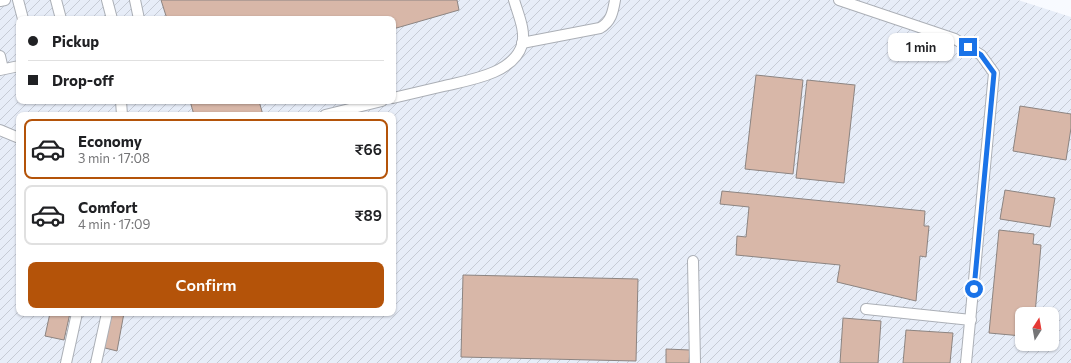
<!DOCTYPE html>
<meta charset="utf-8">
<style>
:root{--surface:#fff;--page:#f6f6f6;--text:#202124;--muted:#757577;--line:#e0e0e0;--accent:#b45309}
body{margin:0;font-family:Commissioner,sans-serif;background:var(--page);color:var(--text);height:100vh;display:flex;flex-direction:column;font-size:15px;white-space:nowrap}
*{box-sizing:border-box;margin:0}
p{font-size:13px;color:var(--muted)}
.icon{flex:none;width:22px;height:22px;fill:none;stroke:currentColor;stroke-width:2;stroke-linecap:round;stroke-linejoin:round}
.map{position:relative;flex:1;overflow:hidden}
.sheet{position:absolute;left:16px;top:112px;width:380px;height:204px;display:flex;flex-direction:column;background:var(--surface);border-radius:8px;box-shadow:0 1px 3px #0004}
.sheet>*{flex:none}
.top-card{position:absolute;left:16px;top:16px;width:380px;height:88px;border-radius:8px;box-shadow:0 1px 3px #0004;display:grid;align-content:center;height:88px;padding:0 12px;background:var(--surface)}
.needle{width:26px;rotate:11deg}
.tools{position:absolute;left:1015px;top:307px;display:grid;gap:8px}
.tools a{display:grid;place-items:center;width:44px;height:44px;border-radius:8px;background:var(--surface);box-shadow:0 1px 3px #0004;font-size:20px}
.end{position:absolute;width:18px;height:18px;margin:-9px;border:5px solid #1a73e8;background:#fff;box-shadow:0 0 0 2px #fff}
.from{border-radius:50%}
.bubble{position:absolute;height:28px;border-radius:8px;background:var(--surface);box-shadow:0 1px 3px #0004;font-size:13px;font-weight:600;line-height:28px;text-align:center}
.top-card b{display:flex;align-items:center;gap:14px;height:38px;font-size:15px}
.top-card b+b{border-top:1px solid var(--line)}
.top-card i{width:10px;height:10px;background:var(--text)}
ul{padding:7px 0 0;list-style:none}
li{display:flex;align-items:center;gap:12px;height:60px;margin:0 8px 6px;padding:0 4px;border:2px solid var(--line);border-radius:8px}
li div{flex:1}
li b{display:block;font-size:15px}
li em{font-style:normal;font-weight:600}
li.active{border-color:var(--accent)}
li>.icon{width:36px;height:36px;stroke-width:1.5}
.cta{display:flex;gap:8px;margin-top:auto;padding:8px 12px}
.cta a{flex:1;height:46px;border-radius:8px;background:var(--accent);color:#fff;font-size:16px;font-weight:600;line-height:46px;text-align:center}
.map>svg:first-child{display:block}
.industrial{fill:url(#industrial-furrows);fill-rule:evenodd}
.building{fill:#d8b7a8;stroke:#8c8481}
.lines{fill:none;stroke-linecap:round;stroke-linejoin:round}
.service-casing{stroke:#abafb6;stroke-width:12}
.service{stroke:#fff;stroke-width:10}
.route{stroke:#1a73e8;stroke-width:5}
</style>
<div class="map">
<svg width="1071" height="363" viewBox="0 0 1071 363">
<defs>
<pattern id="industrial-furrows" width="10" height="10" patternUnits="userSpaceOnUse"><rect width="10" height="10" fill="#e7edf8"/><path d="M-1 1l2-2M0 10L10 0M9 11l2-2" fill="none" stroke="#c6cbd5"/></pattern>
</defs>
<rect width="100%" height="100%" fill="#f8faff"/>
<path class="industrial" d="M0,0H1018L1071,17V363H0ZM19,19H393V101H19ZM19,115H393V313H19ZM1022,314H1052V344H1022Z"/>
<g class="building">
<polygon points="161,0 457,0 459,10 393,29 393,19 167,19"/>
<polygon points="756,75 803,80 793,174 745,169"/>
<polygon points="807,80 855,85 844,183 796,178"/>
<polygon points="190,101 259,101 263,115 194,115"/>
<polygon points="1020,106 1071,114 1071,128 1066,160 1013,151"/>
<polygon points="1005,190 1055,198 1050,227 1000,219"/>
<polygon points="722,191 925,211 924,226 929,226 926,257 920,256 916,301 837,282 840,265 736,255 737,236 746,237 749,207 720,204"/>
<polygon points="999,230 1034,234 1033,244 1041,245 1035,314 1022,314 1022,336 989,333"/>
<polygon points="463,275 638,279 636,361 461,357"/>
<polygon points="50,313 70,313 64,340 45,336"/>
<polygon points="108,313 124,313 117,351 101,347"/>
<polygon points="843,318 881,321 878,363 840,363"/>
<polygon points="906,330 953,333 950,363 903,363"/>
<polygon points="666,349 690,350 689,363 666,363"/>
</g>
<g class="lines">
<defs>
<g id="service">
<polyline points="18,0 23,19"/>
<polyline points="56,0 61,19"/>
<polyline points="107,0 112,19"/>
<polyline points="135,0 139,19"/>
<polyline points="839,0 955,39 981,55 994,73 966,363"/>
<polyline points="0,1 5,0"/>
<path d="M522,43L600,28C611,22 613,12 615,0"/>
<polyline points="0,56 3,69"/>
<polyline points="0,70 19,66"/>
<path d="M393,98C410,94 427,90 444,86C469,80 513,74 522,45C526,31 518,14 514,0"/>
<polyline points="121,101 122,115"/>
<polyline points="325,115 382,101"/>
<polyline points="0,130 19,138"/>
<polyline points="693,261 695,363"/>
<polyline points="866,309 971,320"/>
<polyline points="66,363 77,313"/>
<polyline points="96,363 107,313"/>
</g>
</defs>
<use href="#service" class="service-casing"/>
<use href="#service" class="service"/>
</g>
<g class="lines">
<polyline class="route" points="968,47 981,55 994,73 974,289"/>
</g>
</svg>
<div class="tools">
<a><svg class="needle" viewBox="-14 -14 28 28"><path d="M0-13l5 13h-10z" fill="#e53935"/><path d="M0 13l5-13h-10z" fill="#757577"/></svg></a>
</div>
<i class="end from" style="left:974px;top:289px"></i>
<i class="end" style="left:968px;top:47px"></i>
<div class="bubble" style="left:888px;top:33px;width:66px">1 min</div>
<div class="top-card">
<b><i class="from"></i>Pickup</b>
<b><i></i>Drop-off</b>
</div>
<section class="sheet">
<ul>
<li class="active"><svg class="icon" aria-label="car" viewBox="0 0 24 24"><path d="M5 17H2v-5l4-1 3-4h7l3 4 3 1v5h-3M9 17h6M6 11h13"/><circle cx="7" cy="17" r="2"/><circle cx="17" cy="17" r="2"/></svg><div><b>Economy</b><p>3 min · 17:08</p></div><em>₹66</em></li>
<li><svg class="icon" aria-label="car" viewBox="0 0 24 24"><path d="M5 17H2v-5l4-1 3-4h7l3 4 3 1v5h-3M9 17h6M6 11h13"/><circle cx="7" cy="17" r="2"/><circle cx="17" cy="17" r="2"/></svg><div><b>Comfort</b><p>4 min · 17:09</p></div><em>₹89</em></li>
</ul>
<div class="cta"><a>Confirm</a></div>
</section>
</div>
